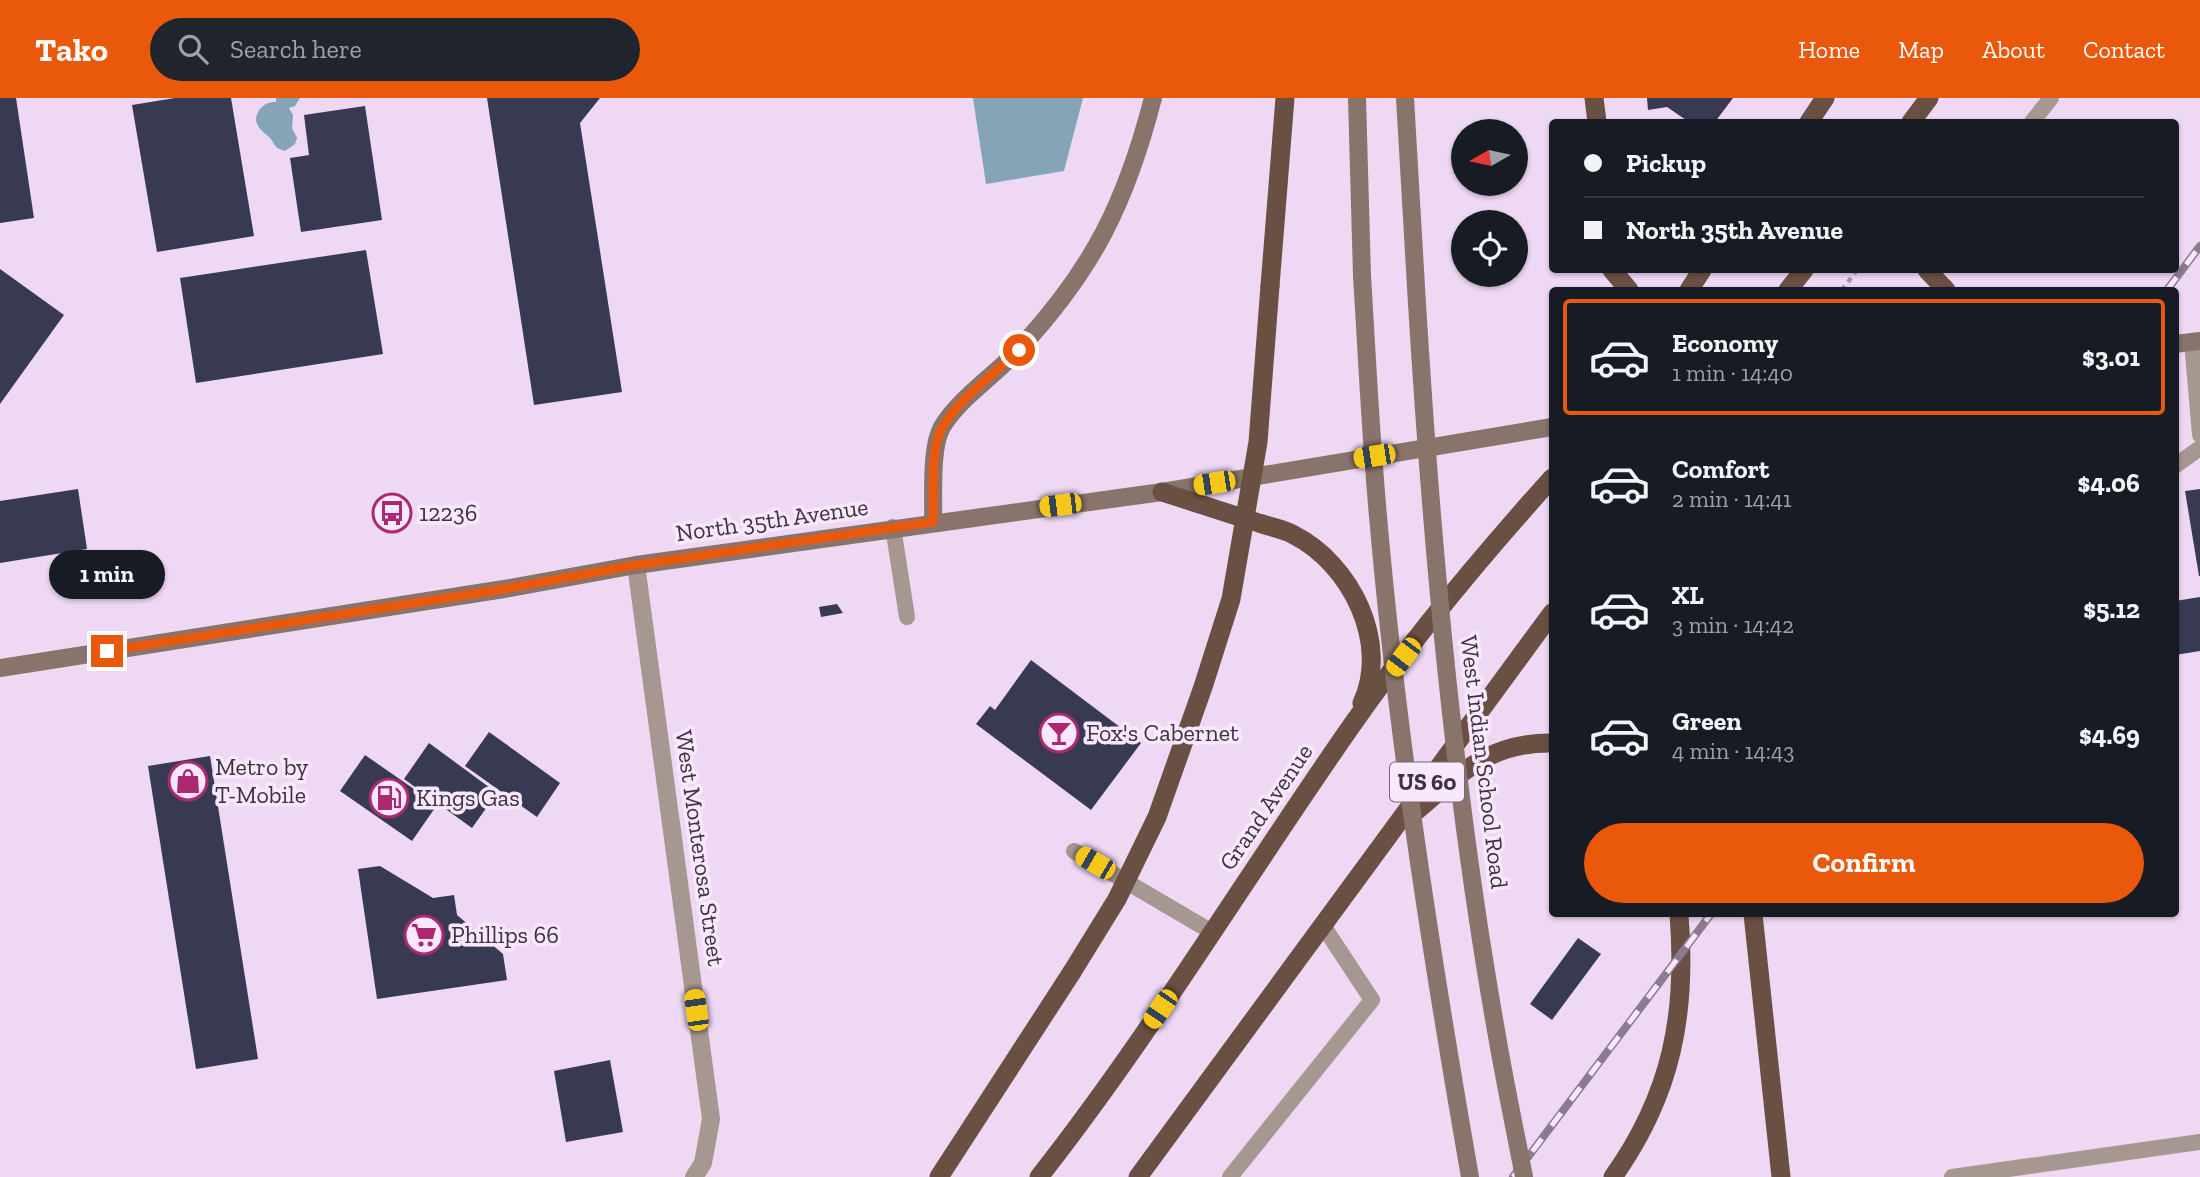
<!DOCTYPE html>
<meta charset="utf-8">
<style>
:root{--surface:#171b24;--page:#20242c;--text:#f1f3f6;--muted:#9ea1a6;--line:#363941;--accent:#ea580c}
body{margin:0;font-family:"Zilla Slab",serif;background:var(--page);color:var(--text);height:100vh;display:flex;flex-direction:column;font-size:26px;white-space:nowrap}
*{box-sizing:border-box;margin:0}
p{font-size:23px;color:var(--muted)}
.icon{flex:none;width:38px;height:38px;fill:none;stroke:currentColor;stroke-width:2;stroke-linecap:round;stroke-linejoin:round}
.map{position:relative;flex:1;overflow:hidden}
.sheet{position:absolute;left:1549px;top:189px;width:630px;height:630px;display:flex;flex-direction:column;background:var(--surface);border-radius:7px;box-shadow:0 2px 5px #0004}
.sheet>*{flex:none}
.hud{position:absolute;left:1549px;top:21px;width:630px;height:154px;border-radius:7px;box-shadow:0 2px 5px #0004;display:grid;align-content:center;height:154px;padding:0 35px;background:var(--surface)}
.needle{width:46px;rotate:261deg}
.controls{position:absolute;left:1451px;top:21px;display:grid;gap:14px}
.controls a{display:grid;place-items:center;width:77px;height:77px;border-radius:50%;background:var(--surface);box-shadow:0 2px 5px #0004;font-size:35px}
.end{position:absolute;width:32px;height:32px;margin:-16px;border:9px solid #ea580c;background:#fff;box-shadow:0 0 0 4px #fff}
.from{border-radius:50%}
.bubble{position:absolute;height:49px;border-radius:24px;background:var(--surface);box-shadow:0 2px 5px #0004;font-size:23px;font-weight:700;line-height:49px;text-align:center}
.car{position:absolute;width:21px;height:42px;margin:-21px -10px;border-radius:9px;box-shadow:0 0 5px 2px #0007;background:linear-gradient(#f5c518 24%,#345 0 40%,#f5c518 0 76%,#345 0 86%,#f5c518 0)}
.hud b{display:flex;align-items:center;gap:24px;height:66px;font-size:26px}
.hud b+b{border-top:2px solid var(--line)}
.hud i{width:18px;height:18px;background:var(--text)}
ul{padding:12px 0 0;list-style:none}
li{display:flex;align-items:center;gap:21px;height:116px;margin:0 14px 10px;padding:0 21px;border:4px solid transparent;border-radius:7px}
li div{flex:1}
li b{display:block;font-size:26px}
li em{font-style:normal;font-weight:700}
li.selected{border-color:var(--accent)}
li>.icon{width:63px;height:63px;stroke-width:1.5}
.button{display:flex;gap:14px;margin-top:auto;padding:14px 35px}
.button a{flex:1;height:80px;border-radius:42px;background:var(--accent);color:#fff;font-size:28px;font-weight:700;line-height:80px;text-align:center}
header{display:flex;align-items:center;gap:42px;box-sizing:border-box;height:98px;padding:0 35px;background:var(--accent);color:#fff}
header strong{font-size:33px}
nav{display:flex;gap:38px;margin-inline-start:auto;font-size:24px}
.search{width:490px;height:63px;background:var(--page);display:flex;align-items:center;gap:18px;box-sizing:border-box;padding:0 24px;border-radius:38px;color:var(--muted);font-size:26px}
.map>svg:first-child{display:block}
.water{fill:#85a4b7}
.building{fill:#383a54}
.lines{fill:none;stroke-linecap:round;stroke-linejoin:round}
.path{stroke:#a090a5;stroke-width:4.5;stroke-dasharray:5 5;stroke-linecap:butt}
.service{stroke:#a69790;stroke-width:16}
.minor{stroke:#a69790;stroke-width:18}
.secondary{stroke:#88746a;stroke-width:18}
.trunk{stroke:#6a5042;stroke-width:19}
.rail-casing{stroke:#8a7c8e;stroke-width:8}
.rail{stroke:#f9e7fd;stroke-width:5;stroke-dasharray:16;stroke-linecap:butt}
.secondary-bridge{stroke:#88746a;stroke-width:18}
.trunk-bridge{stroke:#6a5042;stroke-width:19}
.route{stroke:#ea580c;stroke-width:9}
.labels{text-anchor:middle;stroke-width:7;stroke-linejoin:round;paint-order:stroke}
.shield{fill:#f9e7fd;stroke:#746977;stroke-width:2}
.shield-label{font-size:23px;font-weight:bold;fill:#3b333e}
.poi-label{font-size:24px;fill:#3b333e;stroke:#f9e7fd;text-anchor:start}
.street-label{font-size:24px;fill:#3b333e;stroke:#f9e7fd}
</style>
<header>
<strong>Tako</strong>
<div class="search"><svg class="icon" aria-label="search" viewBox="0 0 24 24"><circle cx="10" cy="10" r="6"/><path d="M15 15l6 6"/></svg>Search here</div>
<nav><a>Home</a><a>Map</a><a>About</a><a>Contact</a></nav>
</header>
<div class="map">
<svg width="2200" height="1079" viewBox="0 0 2200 1079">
<rect width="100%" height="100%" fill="#eed8f4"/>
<g class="water">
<path d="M276,0H300L295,8L289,10L293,17L292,30L297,40L295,46L285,53L277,50C274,47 273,43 270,40C261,32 250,25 260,11C265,5 270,4 276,4Z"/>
<polygon points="973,0 1083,0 1064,73 986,86"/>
</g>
<g class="building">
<polygon points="0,0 16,0 34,120 0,125"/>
<polygon points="175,0 231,0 254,138 157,154 132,7"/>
<polygon points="487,0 600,0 580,25 622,294 534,307"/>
<polygon points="1647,0 1733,0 1715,24 1689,24 1667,9 1648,12"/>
<polygon points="365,8 382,122 301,134 290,60 309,57 304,17"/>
<polygon points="366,152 383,256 196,285 180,180"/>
<polygon points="0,171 64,217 0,306"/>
<polygon points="78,391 87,451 0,465 0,403"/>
<polygon points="2200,391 2200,478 2199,478 2185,393"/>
<polygon points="405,407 407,417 387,420 386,410"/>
<polygon points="2200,499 2200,553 2175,557 2175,503"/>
<polygon points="837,506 843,515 821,519 819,509"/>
<polygon points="1031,562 1141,645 1091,712 976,626 990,608 995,612"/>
<polygon points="489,634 560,685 537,719 465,668"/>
<polygon points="429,645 497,695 472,730 404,681"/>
<polygon points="365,657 437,707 412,743 340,693"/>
<polygon points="210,658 258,961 196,971 148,668"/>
<polygon points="380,768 433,800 454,797 457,817 503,856 507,882 377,901 358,771"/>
<polygon points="1578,840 1601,856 1552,922 1530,906"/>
<polygon points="610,962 623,1034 566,1044 554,973"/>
</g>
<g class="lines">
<polyline class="path" points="1842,192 1857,172"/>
<g class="service">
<polyline points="2032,24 2051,0"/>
<polyline points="2192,244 2200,337"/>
<polyline points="2175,368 2200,350"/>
<polyline points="893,429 907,519"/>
<polyline points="1074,753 1212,834"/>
<polyline points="1230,1079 1372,902 1322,826"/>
<polyline points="1952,1079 2200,1044"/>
</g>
<polyline class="minor" points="636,467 711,1021 703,1065 694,1079"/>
<g class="secondary">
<polyline points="1357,0 1362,178"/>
<polyline points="1405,0 1417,206"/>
<polyline points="2175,246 2200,243"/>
<path d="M933,424C934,399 930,350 942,329C961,298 996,277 1020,250C1094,170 1126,104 1153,0"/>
<polyline points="0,570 504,491 636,467 1162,394 1552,329"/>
</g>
<g class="trunk">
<polyline points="1594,0 1597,24"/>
<polyline points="1809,24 1825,0"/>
<polyline points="1911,24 1929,0"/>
<polyline points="1612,172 1629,192"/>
<polyline points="1927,172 1946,192"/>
<polyline points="1270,188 1285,0"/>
<polyline points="1689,192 1702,172"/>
<polyline points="1788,192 1804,172"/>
<path d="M1162,394C1194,404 1226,415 1259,425C1270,429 1284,431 1294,437C1351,466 1390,545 1362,605"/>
<path d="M1414,715C1459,677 1488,644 1552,645"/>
<polyline points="1753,816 1781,1079"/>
<polyline points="939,1079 1072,874"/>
<path d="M1039,1079C1152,935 1247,777 1352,627C1413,540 1481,459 1552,380"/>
<polyline points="1138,1079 1552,515"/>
<path d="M1613,1079C1672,996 1687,916 1679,816"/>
</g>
<defs>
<g id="rail">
<polyline points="2167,192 2200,148"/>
<polyline points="1513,1079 1711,816"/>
</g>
</defs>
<use href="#rail" class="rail-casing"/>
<use href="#rail" class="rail"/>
<g class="secondary-bridge">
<path d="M1362,178C1366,242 1369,305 1374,369C1392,607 1429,844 1470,1079"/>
<path d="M1417,206C1432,451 1454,697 1497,938C1505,985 1515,1032 1524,1079"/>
</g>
<polyline class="trunk-bridge" points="1072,874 1117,801 1157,719 1203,589 1231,501 1258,344 1270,188"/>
</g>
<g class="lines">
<path class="route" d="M107,553L504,491L636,467L933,424C934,398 931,368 937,343C945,310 995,276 1019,252"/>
</g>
<defs>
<symbol id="bus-ring" viewBox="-11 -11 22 22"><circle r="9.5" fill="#f9e7fd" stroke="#ac2972" stroke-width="1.5"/><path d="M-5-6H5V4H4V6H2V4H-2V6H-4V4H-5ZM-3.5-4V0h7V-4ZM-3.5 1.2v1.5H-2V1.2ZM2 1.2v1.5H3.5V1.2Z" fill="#ac2972"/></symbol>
<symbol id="bar-ring" viewBox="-11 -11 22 22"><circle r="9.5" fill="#f9e7fd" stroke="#ac2972" stroke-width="1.5"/><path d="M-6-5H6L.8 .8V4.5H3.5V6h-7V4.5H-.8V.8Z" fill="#ac2972"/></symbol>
<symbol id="shop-ring" viewBox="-11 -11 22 22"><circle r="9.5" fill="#f9e7fd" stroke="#ac2972" stroke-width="1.5"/><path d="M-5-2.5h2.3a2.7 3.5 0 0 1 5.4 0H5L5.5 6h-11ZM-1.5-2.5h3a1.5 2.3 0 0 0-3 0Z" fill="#ac2972"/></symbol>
<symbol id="fuel-ring" viewBox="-11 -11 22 22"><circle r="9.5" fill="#f9e7fd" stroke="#ac2972" stroke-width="1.5"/><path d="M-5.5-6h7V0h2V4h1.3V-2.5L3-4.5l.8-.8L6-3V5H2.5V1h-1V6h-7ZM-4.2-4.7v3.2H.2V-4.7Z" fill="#ac2972"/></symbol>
<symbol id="supermarket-ring" viewBox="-11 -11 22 22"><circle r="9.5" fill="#f9e7fd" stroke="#ac2972" stroke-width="1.5"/><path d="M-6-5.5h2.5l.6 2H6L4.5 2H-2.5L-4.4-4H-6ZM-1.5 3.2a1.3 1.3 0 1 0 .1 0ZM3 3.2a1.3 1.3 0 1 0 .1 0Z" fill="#ac2972"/></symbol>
</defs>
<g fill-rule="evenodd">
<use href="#bus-ring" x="370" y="393" width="44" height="44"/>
<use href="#bar-ring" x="1037" y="613" width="44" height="44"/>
<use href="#shop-ring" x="166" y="661" width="44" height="44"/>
<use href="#fuel-ring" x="367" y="678" width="44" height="44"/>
<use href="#supermarket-ring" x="402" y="815" width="44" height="44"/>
</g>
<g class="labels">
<rect class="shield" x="1390" y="664.5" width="74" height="39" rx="5"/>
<g class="shield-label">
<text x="1427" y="692">US 60</text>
</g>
<g class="poi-label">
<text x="419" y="423">12236</text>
<text x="1086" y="643">Fox's Cabernet</text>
<text x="215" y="677">Metro by<tspan x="215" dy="28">T-Mobile</tspan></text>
<text x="416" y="708">Kings Gas</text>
<text x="451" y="845">Phillips 66</text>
</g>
<g class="street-label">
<text transform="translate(772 422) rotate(-8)" y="8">North 35th Avenue</text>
<text transform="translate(1484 664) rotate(83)" y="8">West Indian School Road</text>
<text transform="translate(1266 709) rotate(-56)" y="8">Grand Avenue</text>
<text transform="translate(700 750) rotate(82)" y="8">West Monterosa Street</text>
</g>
</g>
</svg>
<div class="controls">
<a><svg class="needle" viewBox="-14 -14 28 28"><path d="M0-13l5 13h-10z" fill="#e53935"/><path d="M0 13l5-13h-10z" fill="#9ea1a6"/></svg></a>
<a><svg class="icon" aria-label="locate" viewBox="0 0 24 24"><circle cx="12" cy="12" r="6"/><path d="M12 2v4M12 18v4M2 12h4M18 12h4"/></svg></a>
</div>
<i class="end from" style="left:1019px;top:252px"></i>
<i class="end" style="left:107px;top:553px"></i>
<div class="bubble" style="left:49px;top:452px;width:116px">1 min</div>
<i class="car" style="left:1374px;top:358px;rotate:261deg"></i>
<i class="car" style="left:1214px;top:385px;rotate:261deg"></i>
<i class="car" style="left:1060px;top:407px;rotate:263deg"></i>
<i class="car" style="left:1403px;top:559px;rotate:217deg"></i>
<i class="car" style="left:1095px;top:765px;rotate:300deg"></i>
<i class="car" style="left:1160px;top:911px;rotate:214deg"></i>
<i class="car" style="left:696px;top:912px;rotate:352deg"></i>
<div class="hud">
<b><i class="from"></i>Pickup</b>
<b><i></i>North 35th Avenue</b>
</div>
<section class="sheet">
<ul>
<li class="selected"><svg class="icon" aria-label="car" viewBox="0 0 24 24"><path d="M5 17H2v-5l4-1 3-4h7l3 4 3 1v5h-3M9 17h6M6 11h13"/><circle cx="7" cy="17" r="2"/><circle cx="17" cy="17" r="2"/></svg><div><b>Economy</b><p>1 min · 14:40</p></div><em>$3.01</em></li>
<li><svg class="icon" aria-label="car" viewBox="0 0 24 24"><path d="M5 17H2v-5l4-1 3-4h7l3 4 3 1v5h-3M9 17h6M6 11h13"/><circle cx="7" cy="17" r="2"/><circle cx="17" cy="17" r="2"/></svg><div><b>Comfort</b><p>2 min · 14:41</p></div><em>$4.06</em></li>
<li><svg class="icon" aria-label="car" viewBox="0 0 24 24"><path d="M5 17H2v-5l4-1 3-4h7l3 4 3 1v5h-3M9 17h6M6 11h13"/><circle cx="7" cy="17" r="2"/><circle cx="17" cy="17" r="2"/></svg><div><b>XL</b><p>3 min · 14:42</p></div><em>$5.12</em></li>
<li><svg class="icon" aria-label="car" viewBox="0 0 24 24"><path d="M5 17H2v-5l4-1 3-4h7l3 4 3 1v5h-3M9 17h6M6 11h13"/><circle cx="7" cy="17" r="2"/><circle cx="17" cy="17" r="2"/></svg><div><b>Green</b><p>4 min · 14:43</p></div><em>$4.69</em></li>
</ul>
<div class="button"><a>Confirm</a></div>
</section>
</div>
